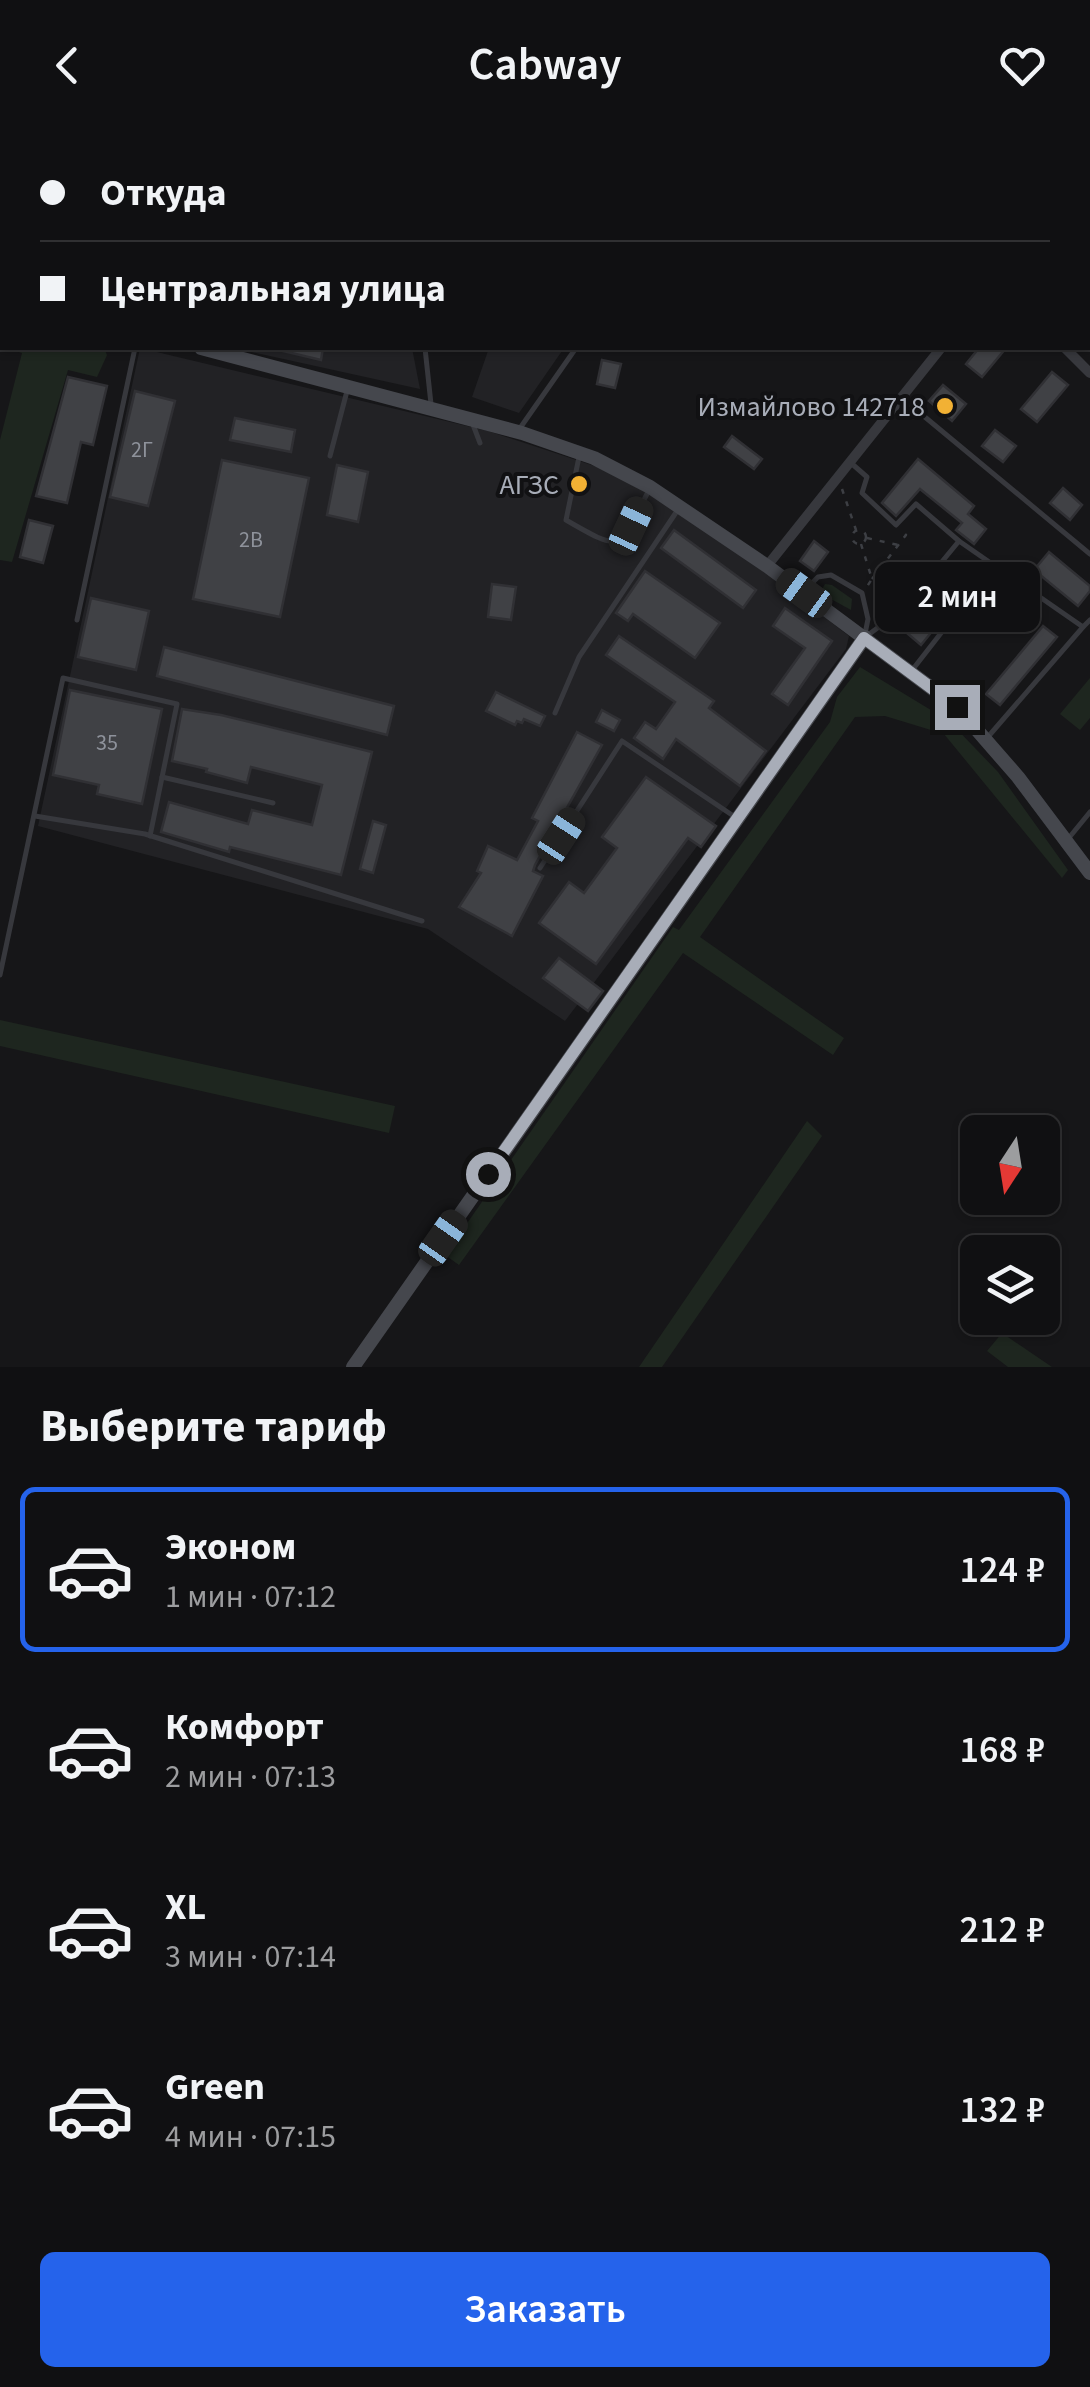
<!DOCTYPE html>
<html lang="ru">
<meta charset="utf-8">
<style>
:root{--surface:#101012;--page:#19191b;--text:#f1f3f6;--muted:#9c9d9f;--line:#303032;--accent:#2563eb}
body{margin:0;font-family:"Source Sans 3",sans-serif;background:var(--page);color:var(--text);height:100vh;display:flex;flex-direction:column;font-size:38px;white-space:nowrap}
*{box-sizing:border-box;margin:0}
p{font-size:32px;color:var(--muted)}
.icon{flex:none;width:55px;height:55px;fill:none;stroke:currentColor;stroke-width:2;stroke-linecap:round;stroke-linejoin:round}
.map{position:relative;height:1237px;overflow:hidden}
.sheet{display:flex;flex-direction:column;background:var(--surface);flex:1}
.sheet>*{flex:none}
.banner{position:absolute;left:0px;top:0px;width:1090px;height:220px;box-shadow:0 2px 8px #0004,0 0 0 2px var(--line);display:grid;align-content:center;height:220px;padding:0 40px;background:var(--surface)}
.needle{width:65px;rotate:192deg}
.controls{position:absolute;left:960px;top:985px;display:grid;gap:20px}
.controls a{display:grid;place-items:center;width:100px;height:100px;border-radius:15px;background:var(--surface);box-shadow:0 2px 8px #0004,0 0 0 2px var(--line);font-size:50px}
.end{position:absolute;width:45px;height:45px;margin:-22px;border:12px solid #a8adb8;background:#111;box-shadow:0 0 0 5px #111}
.from{border-radius:50%}
.bubble{position:absolute;height:70px;border-radius:15px;background:var(--surface);box-shadow:0 2px 8px #0004,0 0 0 2px var(--line);font-size:32px;font-weight:600;line-height:70px;text-align:center}
.car{position:absolute;width:30px;height:60px;margin:-30px -15px;border-radius:12px;box-shadow:0 0 8px 2px #0007;background:linear-gradient(#222 24%,#8ab4d8 0 40%,#222 0 76%,#8ab4d8 0 86%,#222 0)}
.banner b{display:flex;align-items:center;gap:35px;height:95px;font-size:38px}
.banner b+b{border-top:2px solid var(--line)}
.banner i{width:25px;height:25px;background:var(--text)}
ul{padding:0;list-style:none}
li{display:flex;align-items:center;gap:30px;height:165px;margin:0 20px 15px;padding:0 20px;border:5px solid transparent;border-radius:15px}
li div{flex:1}
li b{display:block;font-size:38px}
li em{font-style:normal;font-weight:600}
li.selected{border-color:var(--accent)}
li>.icon{width:90px;height:90px;stroke-width:1.5}
h2{padding:0 40px;font-size:45px;line-height:120px}
.primary-button{display:flex;gap:20px;margin-top:auto;padding:20px 40px}
.primary-button a{flex:1;height:115px;border-radius:15px;background:var(--accent);color:#fff;font-size:40px;font-weight:600;line-height:115px;text-align:center}
header{display:flex;justify-content:space-between;align-items:center;height:130px;padding:0 40px;background:var(--surface);font-size:45px;font-weight:600}
.map>svg:first-child{display:block}
.built{fill:#222225}
.green{fill:#1e261f}
.lines{fill:none;stroke-linecap:round;stroke-linejoin:round}
.stream{stroke:#2c353c;stroke-width:4}
.building{fill:#404145;stroke:#303034;stroke-width:2.5}
.path{stroke:#3d3f44;stroke-width:2.5;stroke-dasharray:5 8;stroke-linecap:butt}
.lane{stroke:#37383d;stroke-width:5}
.street{stroke:#37383d;stroke-width:10}
.secondary{stroke:#45474d;stroke-width:14}
.route{stroke:#a8adb8;stroke-width:12}
.poi-dot{fill:#f2b134;stroke:#111113;stroke-width:4}
.labels{text-anchor:middle;stroke-width:8;stroke-linejoin:round;paint-order:stroke}
.number-label{font-size:22px;fill:#8e929b}
.poi-label{font-size:28px;fill:#a8adb8;stroke:#111113;text-anchor:end}
</style>
<header><svg class="icon" aria-label="back" viewBox="0 0 24 24"><path d="M15 5l-7 7 7 7"/></svg>Cabway<svg class="icon" aria-label="heart" viewBox="0 0 24 24"><path d="M12 20l-8-8c-3-5 5-10 8-4 3-6 11-1 8 4z"/></svg></header>
<div class="map">
<svg width="1090" height="1237" viewBox="0 0 1090 1237">
<rect width="100%" height="100%" fill="#161618"/>
<g class="built">
<rect x="115" y="0" width="258" height="2"/>
<polygon points="510,0 714,0 515,2"/>
<polygon points="140,218 488,301 625,346 773,448 849,506 846,519 565,891 428,799 38,696"/>
<polygon points="233,218 412,218 420,259"/>
<polygon points="489,218 564,218 519,283 472,267"/>
</g>
<g class="green">
<polygon points="6,218 104,218 107,225 97,247 68,240 12,432 0,430 0,310 22,223"/>
<polygon points="825,454 832,455 852,469 851,480 820,463"/>
<polygon points="860,537 949,591 998,642 1068,740 1062,748 944,604 885,586 855,587 700,807 844,908 833,925 683,823 459,1135 445,1125 673,797 679,800 830,592 837,567"/>
<polygon points="1090,548 1090,588 1080,600 1060,584"/>
<polygon points="0,890 395,976 389,1003 0,916"/>
<polygon points="807,991 822,1006 662,1237 639,1237"/>
<polygon points="1002,1203 1052,1237 1008,1237 987,1221"/>
</g>
<g class="lines">
<polyline class="stream" points="529,2 530,0"/>
</g>
<g class="building">
<polygon points="283,218 323,218 321,230 283,221"/>
<polygon points="979,218 1006,218 982,247 966,234"/>
<polygon points="602,230 621,234 615,258 597,254"/>
<polygon points="1052,242 1068,255 1037,292 1021,279"/>
<polygon points="68,247 107,256 93,315 81,312 67,373 36,366"/>
<polygon points="943,255 966,274 952,291 929,271"/>
<polygon points="135,261 175,271 148,376 110,367"/>
<polygon points="235,288 295,300 291,322 230,310"/>
<polygon points="995,300 1016,316 1003,332 982,316"/>
<polygon points="732,306 762,329 754,339 724,317"/>
<polygon points="918,329 974,376 968,384 986,399 974,414 956,400 962,393 920,359 896,386 882,373"/>
<polygon points="222,330 309,348 280,487 193,469"/>
<polygon points="337,335 368,342 358,392 327,385"/>
<polygon points="1063,358 1082,375 1070,390 1050,373"/>
<polygon points="29,390 53,396 43,433 20,427"/>
<polygon points="674,400 756,460 743,478 661,418"/>
<polygon points="814,411 828,422 814,441 800,431"/>
<polygon points="1049,422 1090,456 1090,461 1078,476 1034,440"/>
<polygon points="964,435 977,446 921,515 907,503"/>
<polygon points="645,441 720,493 695,528 633,484 628,491 616,483"/>
<polygon points="492,454 516,457 511,490 488,487"/>
<polygon points="91,468 149,481 136,540 78,527"/>
<polygon points="785,478 832,511 788,575 772,564 805,518 773,496"/>
<polygon points="1043,496 1057,507 1000,575 986,564"/>
<polygon points="619,506 714,571 709,578 766,621 740,656 676,609 663,629 634,608 645,592 656,599 675,572 606,525"/>
<polygon points="164,517 394,576 387,605 157,546"/>
<polygon points="70,560 162,579 142,674 97,664 99,655 53,645"/>
<polygon points="496,562 545,586 540,596 524,589 522,593 517,591 515,595 486,581"/>
<polygon points="182,579 221,585 372,622 341,745 230,717 229,722 161,702 169,672 248,694 252,680 312,695 322,655 251,637 247,653 206,642 207,639 172,631"/>
<polygon points="602,580 620,590 614,601 596,592"/>
<polygon points="577,602 602,615 535,735 533,741 543,746 512,806 459,777 481,743 477,741 488,716 517,730 538,691 532,688"/>
<polygon points="646,647 716,696 701,717 688,708 596,834 539,793 569,752 584,763 617,718 602,707"/>
<polygon points="373,691 386,695 373,743 360,739"/>
<polygon points="559,828 603,861 588,881 543,848"/>
</g>
<g class="lines">
<g class="path">
<polyline points="842,359 856,400"/>
<circle cx="859" cy="407" r="7"/>
<polyline points="867,408 898,415"/>
<polyline points="861,414 872,449 866,458"/>
<polyline points="872,449 906,405 900,399"/>
</g>
<g class="lane">
<polyline points="389,0 390,2"/>
<polyline points="838,0 841,2"/>
<polyline points="180,2 180,0"/>
<polyline points="725,2 727,0"/>
<polyline points="425,218 431,274"/>
<polyline points="902,268 1090,424"/>
<polyline points="472,292 480,313"/>
<polyline points="518,301 576,218"/>
<polyline points="330,326 347,261"/>
<path d="M579,327L566,390C626,425 619,418 649,360"/>
<polyline points="851,333 867,347 862,363 896,395 916,374 959,411"/>
<polyline points="806,459 818,447 831,445 862,463 868,489 865,504"/>
<polyline points="77,490 135,218"/>
<polyline points="868,505 903,479 959,411 1083,497 1090,490"/>
<polyline points="913,539 994,435"/>
<polyline points="555,583 579,527 677,381"/>
<polyline points="987,608 1083,497"/>
<polyline points="162,647 273,673"/>
<polyline points="35,686 145,704 422,791"/>
<polyline points="1068,709 1090,682"/>
<polyline points="540,738 622,611 735,687"/>
<polyline points="0,845 63,548 177,574 150,706"/>
</g>
<g class="street">
<polyline points="1088,32 1090,29"/>
<polyline points="1065,218 1090,243"/>
<polyline points="767,436 941,218"/>
</g>
<g class="secondary">
<polyline points="0,175 2,175"/>
<polyline points="201,218 522,303 594,328 650,357 767,436 957,577 1018,647 1090,743"/>
<polyline points="353,1237 865,507"/>
</g>
</g>
<g class="lines">
<polyline class="route" points="488,1044 864,508 957,577"/>
</g>
<g class="poi-dot">
<circle cx="945" cy="276" r="10"/>
<circle cx="579" cy="354" r="10"/>
</g>
<g class="labels">
<g class="number-label">
<text x="142" y="327">2Г</text>
<text x="251" y="417">2В</text>
<text x="107" y="620">35</text>
</g>
<g class="poi-label">
<text x="925" y="286">Измайлово 142718</text>
<text x="559" y="364">АГЗС</text>
</g>
</g>
</svg>
<div class="controls">
<a><svg class="needle" viewBox="-14 -14 28 28"><path d="M0-13l5 13h-10z" fill="#e53935"/><path d="M0 13l5-13h-10z" fill="#9c9d9f"/></svg></a>
<a><svg class="icon" aria-label="layers" viewBox="0 0 24 24"><path d="M12 4l9 5-9 5-9-5zM3 14l9 5 9-5"/></svg></a>
</div>
<i class="end from" style="left:488px;top:1044px"></i>
<i class="end" style="left:957px;top:577px"></i>
<div class="bubble" style="left:875px;top:432px;width:165px">2 мин</div>
<i class="car" style="left:631px;top:396px;rotate:25deg"></i>
<i class="car" style="left:804px;top:463px;rotate:306deg"></i>
<i class="car" style="left:561px;top:706px;rotate:33deg"></i>
<i class="car" style="left:443px;top:1108px;rotate:35deg"></i>
<div class="banner">
<b><i class="from"></i>Откуда</b>
<b><i></i>Центральная улица</b>
</div>
</div>
<section class="sheet">
<h2>Выберите тариф</h2>
<ul>
<li class="selected"><svg class="icon" aria-label="car" viewBox="0 0 24 24"><path d="M5 17H2v-5l4-1 3-4h7l3 4 3 1v5h-3M9 17h6M6 11h13"/><circle cx="7" cy="17" r="2"/><circle cx="17" cy="17" r="2"/></svg><div><b>Эконом</b><p>1 мин · 07:12</p></div><em>124 ₽</em></li>
<li><svg class="icon" aria-label="car" viewBox="0 0 24 24"><path d="M5 17H2v-5l4-1 3-4h7l3 4 3 1v5h-3M9 17h6M6 11h13"/><circle cx="7" cy="17" r="2"/><circle cx="17" cy="17" r="2"/></svg><div><b>Комфорт</b><p>2 мин · 07:13</p></div><em>168 ₽</em></li>
<li><svg class="icon" aria-label="car" viewBox="0 0 24 24"><path d="M5 17H2v-5l4-1 3-4h7l3 4 3 1v5h-3M9 17h6M6 11h13"/><circle cx="7" cy="17" r="2"/><circle cx="17" cy="17" r="2"/></svg><div><b>XL</b><p>3 мин · 07:14</p></div><em>212 ₽</em></li>
<li><svg class="icon" aria-label="car" viewBox="0 0 24 24"><path d="M5 17H2v-5l4-1 3-4h7l3 4 3 1v5h-3M9 17h6M6 11h13"/><circle cx="7" cy="17" r="2"/><circle cx="17" cy="17" r="2"/></svg><div><b>Green</b><p>4 мин · 07:15</p></div><em>132 ₽</em></li>
</ul>
<div class="primary-button"><a>Заказать</a></div>
</section>
